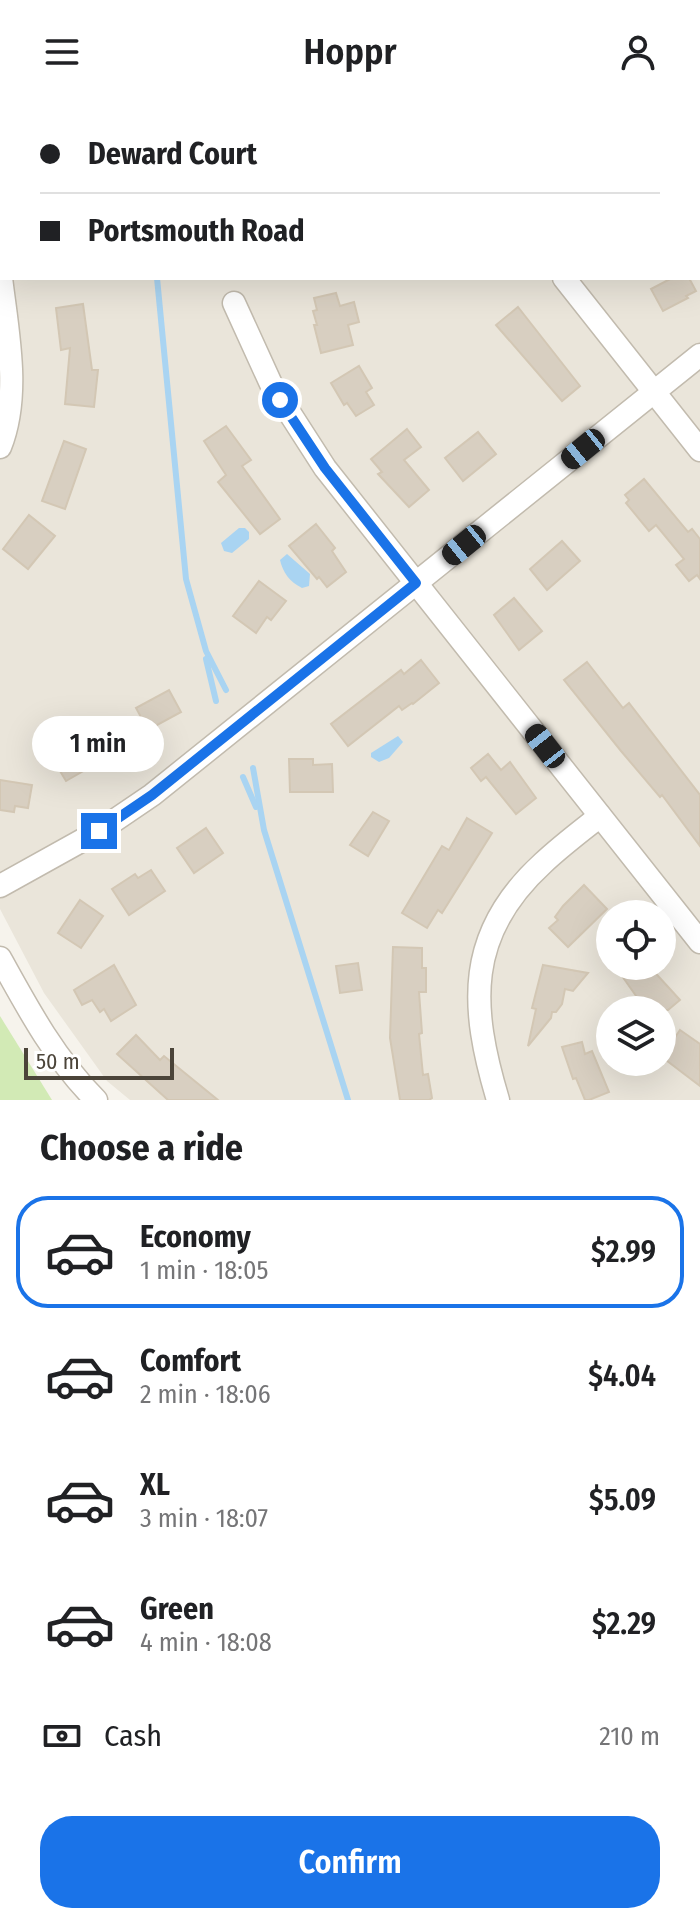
<!DOCTYPE html>
<meta charset="utf-8">
<style>
:root{--surface:#fff;--page:#f6f6f6;--text:#202124;--muted:#757577;--line:#e0e0e0;--accent:#1a73e8}
body{margin:0;font-family:"Fira Sans Condensed",sans-serif;background:var(--page);color:var(--text);height:100vh;display:flex;flex-direction:column;font-size:30px;white-space:nowrap}
*{box-sizing:border-box;margin:0}
p{font-size:26px;color:var(--muted)}
.icon{flex:none;width:44px;height:44px;fill:none;stroke:currentColor;stroke-width:2;stroke-linecap:round;stroke-linejoin:round}
.map{position:relative;height:996px;overflow:hidden}
.sheet{display:flex;flex-direction:column;background:var(--surface);flex:1}
.sheet>*{flex:none}
.banner{position:absolute;left:0px;top:0px;width:700px;height:176px;box-shadow:0 8px 32px #0002;display:grid;align-content:center;height:176px;padding:0 40px;background:var(--surface)}
.tools{position:absolute;left:596px;top:796px;display:grid;gap:16px}
.tools a{display:grid;place-items:center;width:80px;height:80px;border-radius:50%;background:var(--surface);box-shadow:0 8px 32px #0002;font-size:40px}
.scale{position:absolute;left:24px;bottom:20px;width:150px;box-sizing:border-box;padding-left:8px;border:4px solid #4b4439;border-top:0;font-size:22px;line-height:28px;white-space:nowrap;color:#4b4439;-webkit-text-stroke:6px #fff;paint-order:stroke}
.end{position:absolute;width:36px;height:36px;margin:-18px;border:10px solid #1a73e8;background:#fff;box-shadow:0 0 0 4px #fff}
.from{border-radius:50%}
.bubble{position:absolute;height:56px;border-radius:28px;background:var(--surface);box-shadow:0 8px 32px #0002;font-size:26px;font-weight:600;line-height:56px;text-align:center}
.car{position:absolute;width:24px;height:48px;margin:-24px -12px;border-radius:10px;box-shadow:0 0 6px 2px #0007;background:linear-gradient(#222 24%,#8ab4d8 0 40%,#222 0 76%,#8ab4d8 0 86%,#222 0)}
.banner b{display:flex;align-items:center;gap:28px;height:76px;font-size:30px}
.banner b+b{border-top:2px solid var(--line)}
.banner i{width:20px;height:20px;background:var(--text)}
ul{padding:0;list-style:none}
li{display:flex;align-items:center;gap:24px;height:112px;margin:0 16px 12px;padding:0 24px;border:4px solid transparent;border-radius:32px}
li div{flex:1}
li b{display:block;font-size:30px}
li em{font-style:normal;font-weight:600}
li.current{border-color:var(--accent)}
li>.icon{width:72px;height:72px;stroke-width:1.5}
h2{padding:0 40px;font-size:36px;line-height:96px}
.pay{display:flex;align-items:center;gap:20px;height:88px;padding:0 40px;font-size:30px}
.pay p{margin-inline-start:auto}
.cta{display:flex;gap:16px;margin-top:auto;padding:16px 40px}
.cta a{flex:1;height:92px;border-radius:32px;background:var(--accent);color:#fff;font-size:32px;font-weight:600;line-height:92px;text-align:center}
header{display:flex;justify-content:space-between;align-items:center;height:104px;padding:0 40px;background:var(--surface);font-size:36px;font-weight:600}
.map>svg:first-child{display:block}
.residential{fill:#eae5da;fill-rule:evenodd}
.green{fill:#d2eab5}
.water{fill:#a9d4f2}
.lines{fill:none;stroke-linecap:round;stroke-linejoin:round}
.stream{stroke:#a9d4f2;stroke-width:6}
.building{fill:#d8cfc1;stroke:#d3c7b4;stroke-width:2}
.minor-casing{stroke:#c2bbae;stroke-width:25}
.minor{stroke:#fff;stroke-width:22}
.route{stroke:#1a73e8;stroke-width:10}
</style>
<header><svg class="icon" aria-label="menu" viewBox="0 0 24 24"><path d="M4 6h16M4 12h16M4 18h16"/></svg>Hoppr<svg class="icon" aria-label="person" viewBox="0 0 24 24"><circle cx="12" cy="8" r="4"/><path d="M4 21q1-7 8-7t8 7"/></svg></header>
<div class="map">
<svg width="700" height="996" viewBox="0 0 700 996">
<rect width="100%" height="100%" fill="#f6f3ec"/>
<path class="residential" d="M0,0L234,2H2V174H698V2H366L700,0V996H130L107,977L44,889L0,805ZM610,810H662V862H610ZM610,906H662V958H610Z"/>
<polygon class="green" points="0,912 52,996 0,996"/>
<g class="water">
<polygon points="239,424 245,424 249,428 249,435 232,449 224,447 221,439"/>
<path d="M287,450L310,470L309,482L302,484C290,478 283,469 280,456Z"/>
<polygon points="398,632 403,638 389,654 379,658 371,653 371,649"/>
</g>
<g class="lines">
<g class="stream">
<polyline points="212,2 213,0"/>
<polyline points="157,174 186,475 206,547 226,586"/>
<polyline points="206,555 216,597"/>
<polyline points="253,664 264,726 348,996"/>
<polyline points="243,673 256,703"/>
</g>
</g>
<g class="building">
<polygon points="672,174 689,174 696,187 686,192 688,194 663,207 651,185"/>
<polygon points="336,189 340,202 354,198 359,218 348,221 353,241 321,249 314,221 317,221 313,207 317,206 314,194"/>
<polygon points="83,200 92,266 98,266 94,303 65,300 70,244 61,246 56,204"/>
<polygon points="518,203 580,282 562,297 496,221"/>
<polygon points="359,262 372,284 366,288 374,301 356,312 347,299 344,301 331,279"/>
<polygon points="226,322 251,356 242,362 280,415 260,430 218,378 226,371 204,337"/>
<polygon points="407,325 421,343 404,356 429,386 409,403 378,370 382,368 371,355"/>
<polygon points="478,328 496,350 463,377 445,354"/>
<polygon points="64,337 86,345 65,405 42,397"/>
<polygon points="644,375 688,428 692,425 700,435 700,475 697,471 689,477 676,461 684,455 656,421 649,427 626,399 629,396 625,391"/>
<polygon points="29,411 55,432 28,465 3,445"/>
<polygon points="316,420 335,444 332,447 346,468 327,483 319,473 317,475 289,442"/>
<polygon points="562,437 580,457 547,486 530,465"/>
<polygon points="259,477 286,497 271,516 267,513 256,529 233,512"/>
<polygon points="514,494 542,527 519,546 494,511"/>
<polygon points="421,556 439,579 413,600 412,599 402,606 399,602 348,642 331,620 401,566 404,570"/>
<polygon points="587,558 623,604 629,599 700,691 700,742 662,691 660,693 621,647 564,576"/>
<polygon points="169,586 181,608 148,626 136,604"/>
<polygon points="104,625 118,647 66,677 54,657"/>
<polygon points="488,650 501,666 510,658 536,694 516,710 486,673 481,677 471,664"/>
<polygon points="289,655 313,655 313,661 332,660 333,688 290,688"/>
<polygon points="0,676 32,681 28,704 15,702 14,708 0,706"/>
<polygon points="373,708 389,717 368,752 350,741"/>
<polygon points="467,714 492,729 442,809 438,806 427,824 402,809 442,742 449,746"/>
<polygon points="206,724 223,749 194,769 177,744"/>
<polygon points="151,766 165,787 129,811 112,785 135,770 138,774"/>
<polygon points="584,781 607,805 568,843 549,824 558,816 555,813 563,802"/>
<polygon points="80,796 103,812 81,844 58,829"/>
<polygon points="393,843 422,844 422,864 426,864 426,888 419,888 422,929 419,930 423,971 428,970 432,994 429,996 400,996 390,934"/>
<polygon points="358,859 362,886 340,889 336,862"/>
<polygon points="114,861 136,901 111,917 104,905 100,908 92,896 82,901 74,886"/>
<polygon points="543,861 588,869 573,887 565,885 562,900 556,908 552,908 551,914 528,942 536,905 532,904"/>
<polygon points="634,862 649,862 680,896 668,906 646,906 622,872"/>
<polygon points="680,926 700,940 700,982 662,953"/>
<polygon points="136,931 160,956 164,952 218,996 168,996 117,950"/>
<polygon points="582,938 585,950 592,947 609,988 589,996 585,996 576,974 573,975 562,943"/>
</g>
<g class="lines">
<defs>
<g id="minor">
<polyline points="524,2 524,0"/>
<path d="M0,165C6,222 22,288 0,343"/>
<polyline points="564,174 700,346"/>
<polyline points="234,199 271,280 325,364 700,838"/>
<polyline points="0,782 99,727 152,691 700,251"/>
<path d="M0,854C28,905 55,955 96,996"/>
<path d="M498,996C470,903 465,830 543,759C561,742 581,727 600,712"/>
</g>
</defs>
<use href="#minor" class="minor-casing"/>
<use href="#minor" class="minor"/>
</g>
<g class="lines">
<polyline class="route" points="99,727 152,691 416,479 325,364 280,296"/>
</g>
</svg>
<div class="tools">
<a><svg class="icon" aria-label="locate" viewBox="0 0 24 24"><circle cx="12" cy="12" r="6"/><path d="M12 2v4M12 18v4M2 12h4M18 12h4"/></svg></a>
<a><svg class="icon" aria-label="layers" viewBox="0 0 24 24"><path d="M12 4l9 5-9 5-9-5zM3 14l9 5 9-5"/></svg></a>
</div>
<div class="scale">50 m</div>
<i class="end from" style="left:280px;top:296px"></i>
<i class="end" style="left:99px;top:727px"></i>
<div class="bubble" style="left:32px;top:612px;width:132px">1 min</div>
<i class="car" style="left:583px;top:345px;rotate:231deg"></i>
<i class="car" style="left:464px;top:441px;rotate:231deg"></i>
<i class="car" style="left:545px;top:642px;rotate:322deg"></i>
<div class="banner">
<b><i class="from"></i>Deward Court</b>
<b><i></i>Portsmouth Road</b>
</div>
</div>
<section class="sheet">
<h2>Choose a ride</h2>
<ul>
<li class="current"><svg class="icon" aria-label="car" viewBox="0 0 24 24"><path d="M5 17H2v-5l4-1 3-4h7l3 4 3 1v5h-3M9 17h6M6 11h13"/><circle cx="7" cy="17" r="2"/><circle cx="17" cy="17" r="2"/></svg><div><b>Economy</b><p>1 min · 18:05</p></div><em>$2.99</em></li>
<li><svg class="icon" aria-label="car" viewBox="0 0 24 24"><path d="M5 17H2v-5l4-1 3-4h7l3 4 3 1v5h-3M9 17h6M6 11h13"/><circle cx="7" cy="17" r="2"/><circle cx="17" cy="17" r="2"/></svg><div><b>Comfort</b><p>2 min · 18:06</p></div><em>$4.04</em></li>
<li><svg class="icon" aria-label="car" viewBox="0 0 24 24"><path d="M5 17H2v-5l4-1 3-4h7l3 4 3 1v5h-3M9 17h6M6 11h13"/><circle cx="7" cy="17" r="2"/><circle cx="17" cy="17" r="2"/></svg><div><b>XL</b><p>3 min · 18:07</p></div><em>$5.09</em></li>
<li><svg class="icon" aria-label="car" viewBox="0 0 24 24"><path d="M5 17H2v-5l4-1 3-4h7l3 4 3 1v5h-3M9 17h6M6 11h13"/><circle cx="7" cy="17" r="2"/><circle cx="17" cy="17" r="2"/></svg><div><b>Green</b><p>4 min · 18:08</p></div><em>$2.29</em></li>
</ul>
<div class="pay"><svg class="icon" aria-label="cash" viewBox="0 0 24 24"><path d="M3 7h18v10H3z"/><circle cx="12" cy="12" r="2"/></svg>Cash<p>210 m</p></div>
<div class="cta"><a>Confirm</a></div>
</section>
